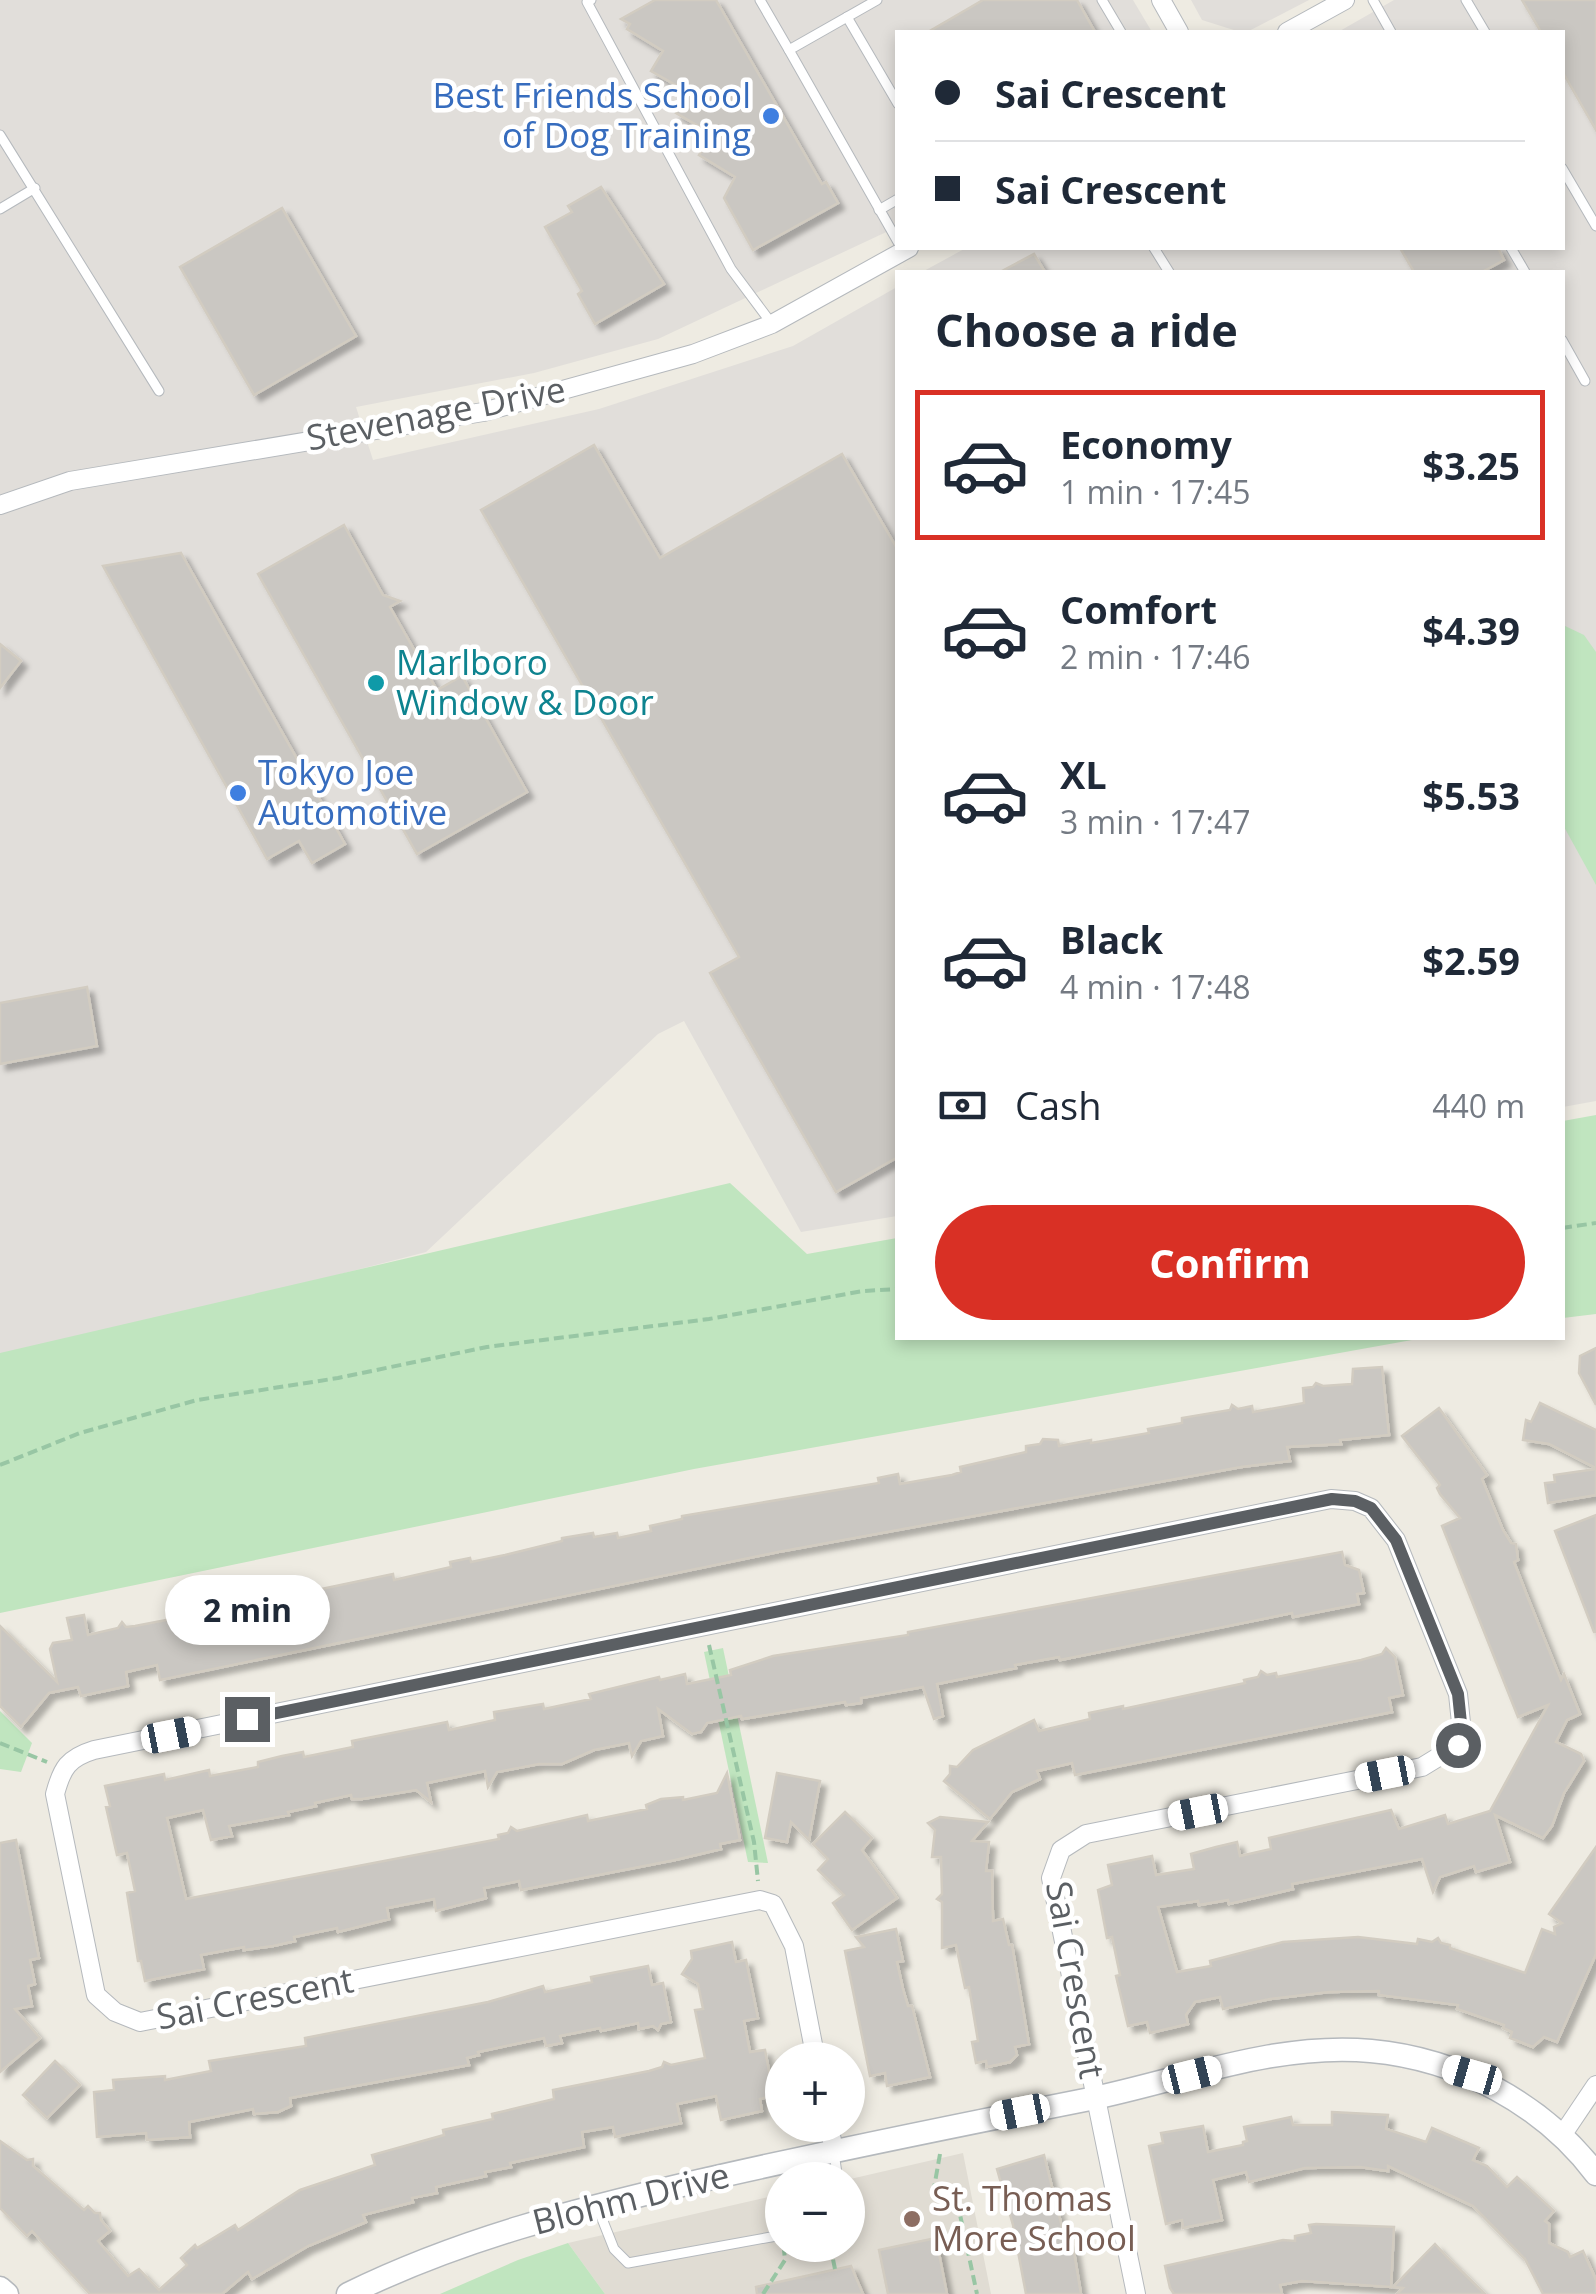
<!DOCTYPE html>
<meta charset="utf-8">
<style>
:root{--surface:#fff;--page:#f6f6f7;--text:#1f2937;--muted:#747a83;--line:#e0e1e3;--accent:#d93025}
body{margin:0;font-family:"Open Sans",sans-serif;background:var(--page);color:var(--text);height:100vh;display:flex;flex-direction:column;font-size:38px;white-space:nowrap}
*{box-sizing:border-box;margin:0}
p{font-size:32px;color:var(--muted)}
.icon{flex:none;width:55px;height:55px;fill:none;stroke:currentColor;stroke-width:2;stroke-linecap:round;stroke-linejoin:round}
.map{position:relative;flex:1;overflow:hidden}
.panel{position:absolute;left:895px;top:270px;width:670px;height:1070px;display:flex;flex-direction:column;background:var(--surface);border-radius:0px;box-shadow:0 5px 15px #0003}
.panel>*{flex:none}
.banner{position:absolute;left:895px;top:30px;width:670px;height:220px;border-radius:0px;box-shadow:0 5px 15px #0003;display:grid;align-content:center;height:220px;padding:0 40px;background:var(--surface)}
.buttons{position:absolute;left:765px;top:2042px;display:grid;gap:20px}
.buttons a{display:grid;place-items:center;width:100px;height:100px;border-radius:50%;background:var(--surface);box-shadow:0 5px 15px #0003;font-size:50px}
.end{position:absolute;width:45px;height:45px;margin:-22px;border:12px solid #5b5f63;background:#fff;box-shadow:0 0 0 5px #fff}
.from{border-radius:50%}
.bubble{position:absolute;height:70px;border-radius:35px;background:var(--surface);box-shadow:0 5px 15px #0003;font-size:32px;font-weight:700;line-height:70px;text-align:center}
.car{position:absolute;width:30px;height:60px;margin:-30px -15px;border-radius:12px;box-shadow:0 0 8px 2px #0007;background:linear-gradient(#fff 24%,#345 0 40%,#fff 0 76%,#345 0 86%,#fff 0)}
.banner b{display:flex;align-items:center;gap:35px;height:95px;font-size:38px}
.banner b+b{border-top:2px solid var(--line)}
.banner i{width:25px;height:25px;background:var(--text)}
ul{padding:0;list-style:none}
li{display:flex;align-items:center;gap:30px;height:150px;margin:0 20px 15px;padding:0 20px;border:5px solid transparent;border-radius:0px}
li div{flex:1}
li b{display:block;font-size:38px}
li em{font-style:normal;font-weight:700}
li.current{border-color:var(--accent)}
li>.icon{width:90px;height:90px;stroke-width:1.5}
h2{padding:0 40px;font-size:45px;line-height:120px}
.pay{display:flex;align-items:center;gap:25px;height:110px;padding:0 40px;font-size:38px}
.pay p{margin-inline-start:auto}
.button{display:flex;gap:20px;margin-top:auto;padding:20px 40px}
.button a{flex:1;height:115px;border-radius:60px;background:var(--accent);color:#fff;font-size:40px;font-weight:700;line-height:115px;text-align:center}
.map>svg:first-child{display:block}
.industrial{fill:#e1deda}
.education{fill:#e0dcd3}
.green{fill:#c0e5bf}
.building{fill:#cac7c2;stroke:#d2ccc1;stroke-width:2.5;filter:url(#shadow)}
.lines{fill:none;stroke-linecap:round;stroke-linejoin:round}
.service-casing{stroke:#b5b9bd;stroke-width:11}
.minor-casing{stroke:#b5b9bd;stroke-width:20}
.tertiary-casing{stroke:#b5b9bd;stroke-width:25}
.path{stroke:#98c6a4;stroke-width:4;stroke-dasharray:10 5;stroke-linecap:butt}
.service{stroke:#fff;stroke-width:9}
.minor{stroke:#fff;stroke-width:18}
.tertiary{stroke:#fff;stroke-width:22}
.route{stroke:#5b5f63;stroke-width:12}
.shop-dot{fill:#3f7fe0;stroke:#fff;stroke-width:4}
.culture-dot{fill:#0f9aa8;stroke:#fff;stroke-width:4}
.education-dot{fill:#8d6e63;stroke:#fff;stroke-width:4}
.labels{text-anchor:middle;stroke-width:9;stroke-linejoin:round;paint-order:stroke}
.shop-label{font-size:35px;fill:#366cbe;stroke:#fff;text-anchor:end}
.street-label{font-size:35px;fill:#5b5f63;stroke:#fff}
.culture-label{font-size:35px;fill:#0d838f;stroke:#fff;text-anchor:start}
.education-label{font-size:35px;fill:#785e54;stroke:#fff;text-anchor:start}
</style>
<div class="map">
<svg width="1596" height="2294" viewBox="0 0 1596 2294">
<defs>
<filter id="shadow"><feDropShadow dx="6" dy="6" stdDeviation="2.5" flood-color="#0004"/></filter>
</defs>
<rect width="100%" height="100%" fill="#eeebe2"/>
<g class="industrial">
<polygon points="0,0 1133,0 1152,32 898,32 897,227 658,339 534,373 356,407 373,460 599,409 793,346 897,287 897,1216 801,1232 684,1021 658,1034 426,1252 0,1362"/>
<polygon points="1191,0 1309,0 1247,32 1240,32 1202,20"/>
<polygon points="1394,0 1596,0 1596,1101 1563,1107 1562,272 922,272 966,248 1562,248 1562,32 1338,32"/>
</g>
<polygon class="education" points="963,2153 991,2294 605,2294 568,2243 782,2194 782,2245 848,2245 846,2180"/>
<g class="green">
<polygon points="1563,625 1584,635 1596,652 1596,885 1563,825"/>
<polygon points="1596,1115 1596,1314 1563,1318 1563,1121"/>
<polygon points="730,1183 807,1254 897,1238 898,1338 1423,1338 694,1469 0,1613 0,1353"/>
<polygon points="723,1648 768,1863 748,1862 704,1652"/>
<polygon points="0,1711 32,1743 21,1772 0,1769"/>
<polygon points="568,2243 605,2294 440,2294 518,2260"/>
</g>
<g class="building">
<polygon points="655,0 716,0 822,184 826,182 838,203 753,250 724,198 735,177 699,155 712,134 676,113 688,92 651,71 663,51 627,29 630,24 621,19"/>
<polygon points="983,0 1077,0 1095,32 928,32"/>
<polygon points="1522,0 1596,0 1596,130 1562,71 1562,32 1541,32"/>
<polygon points="601,187 664,284 595,324 578,294 582,291 545,227 572,212 568,206"/>
<polygon points="282,208 356,336 254,395 180,267"/>
<polygon points="1400,248 1498,248 1504,260 1482,272 1414,272"/>
<polygon points="1034,254 1045,272 1000,272"/>
<polygon points="594,445 660,558 842,454 898,550 898,1157 836,1192 710,973 739,957 481,510"/>
<polygon points="344,525 383,595 400,601 390,607 437,690 462,676 527,792 417,854 258,574"/>
<polygon points="181,553 345,844 312,863 299,841 267,859 103,566"/>
<polygon points="0,644 21,661 0,688"/>
<polygon points="87,987 97,1046 0,1064 0,1003"/>
<polygon points="1596,1348 1596,1405 1579,1373 1580,1356"/>
<polygon points="1382,1367 1389,1435 1340,1440 1341,1444 1287,1447 1290,1461 1241,1467 778,1552 160,1680 157,1665 126,1672 128,1686 81,1696 78,1687 49,1693 21,1727 0,1706 0,1626 57,1682 50,1649 53,1643 72,1640 67,1618 84,1615 88,1635 118,1628 122,1622 126,1627 135,1626 213,1611 222,1607 225,1601 231,1606 245,1605 393,1574 394,1580 451,1567 450,1562 470,1558 471,1562 505,1555 562,1541 562,1538 593,1533 594,1537 617,1533 618,1538 651,1531 650,1526 682,1519 682,1516 879,1483 878,1478 898,1474 900,1484 952,1475 961,1472 960,1467 1026,1452 1026,1446 1040,1444 1043,1439 1058,1440 1059,1446 1091,1440 1091,1443 1149,1433 1148,1429 1182,1423 1182,1418 1230,1410 1232,1405 1238,1409 1252,1406 1253,1412 1304,1403 1303,1388 1313,1387 1316,1383 1323,1386 1352,1384 1353,1369"/>
<polygon points="1540,1403 1596,1430 1596,1468 1549,1444 1523,1440 1526,1420 1531,1422"/>
<polygon points="1439,1408 1487,1475 1482,1479 1503,1530 1511,1543 1516,1544 1518,1560 1514,1562 1528,1598 1561,1680 1564,1674 1580,1714 1567,1720 1556,1742 1581,1754 1584,1761 1564,1793 1552,1826 1543,1838 1495,1815 1510,1862 1476,1872 1474,1866 1440,1877 1433,1892 1422,1859 1292,1884 1293,1889 1229,1904 1228,1900 1199,1905 1198,1901 1158,1907 1177,1972 1211,1966 1210,1961 1283,1942 1358,1937 1417,1944 1418,1939 1432,1942 1438,1938 1441,1943 1450,1945 1450,1948 1525,1973 1542,1929 1555,1934 1554,1927 1562,1923 1549,1914 1596,1847 1596,1954 1557,2042 1544,2037 1533,2047 1510,2038 1512,2032 1503,2028 1504,2025 1457,2009 1458,2005 1379,1995 1379,1991 1329,1992 1270,1999 1223,2009 1220,1997 1195,2002 1186,2015 1188,2024 1150,2033 1147,2022 1128,2026 1116,1976 1120,1975 1112,1937 1107,1938 1098,1890 1112,1885 1108,1865 1152,1856 1156,1875 1194,1869 1191,1854 1216,1847 1237,1842 1240,1856 1271,1849 1269,1838 1391,1810 1399,1829 1445,1815 1448,1824 1490,1811 1548,1705 1518,1717 1442,1526 1460,1518 1440,1494 1437,1488 1440,1485 1402,1436"/>
<polygon points="1596,1469 1596,1495 1548,1503 1545,1483 1555,1482 1554,1475"/>
<polygon points="1596,1515 1596,1632 1594,1632 1555,1531"/>
<polygon points="1342,1552 1345,1565 1359,1570 1364,1593 1357,1594 1359,1604 1293,1617 1292,1613 1060,1660 1059,1657 1015,1665 1016,1668 937,1684 943,1716 934,1719 923,1687 861,1698 861,1703 846,1705 845,1702 742,1719 741,1716 707,1723 701,1732 692,1734 658,1709 663,1736 641,1741 632,1756 629,1743 594,1750 562,1764 539,1764 497,1772 488,1787 485,1771 427,1783 431,1802 416,1790 362,1799 352,1799 351,1795 315,1803 316,1806 288,1812 289,1815 229,1826 232,1836 211,1840 203,1810 167,1818 186,1899 499,1839 498,1835 508,1833 511,1827 517,1831 587,1815 588,1821 647,1809 646,1805 661,1799 683,1797 683,1800 717,1793 727,1773 740,1840 720,1844 721,1849 675,1860 521,1890 519,1881 484,1888 486,1898 436,1911 434,1899 387,1908 389,1919 338,1932 337,1928 294,1937 295,1941 273,1946 244,1950 244,1947 201,1955 204,1969 145,1981 141,1961 138,1961 127,1893 135,1891 127,1853 117,1855 106,1807 110,1806 105,1786 164,1774 165,1780 209,1770 210,1776 258,1767 258,1762 282,1756 303,1752 304,1757 353,1747 352,1741 447,1722 449,1730 495,1720 494,1712 543,1704 544,1709 591,1699 589,1694 659,1677 660,1680 685,1674 687,1684 731,1675 730,1670 773,1656 908,1635 908,1632"/>
<polygon points="1386,1648 1395,1657 1403,1695 1389,1698 1392,1712 1075,1775 1072,1763 1037,1771 1040,1779 1012,1792 990,1819 944,1781 950,1774 950,1766 957,1767 973,1750 1034,1720 1039,1731 1090,1719 1089,1713 1123,1706 1123,1709 1245,1683 1244,1680 1258,1677 1261,1671 1267,1675 1276,1673 1277,1677 1361,1660 1382,1654"/>
<polygon points="777,1773 820,1781 809,1840 791,1822 787,1842 765,1838"/>
<polygon points="845,1812 872,1838 862,1850 897,1898 852,1930 833,1903 844,1895 818,1870 828,1859 813,1844"/>
<polygon points="940,1817 988,1822 972,1841 989,1842 986,1871 992,1871 993,1921 1003,1919 1009,1945 1012,1945 1029,2044 1015,2047 1017,2055 1010,2062 987,2067 986,2061 976,2063 972,2042 978,2041 969,1987 965,1988 956,1945 942,1948 942,1902 937,1899 942,1894 941,1857 932,1857 935,1830 928,1823"/>
<polygon points="16,1840 39,1958 30,1960 35,1984 28,1986 32,2006 15,2009 40,2038 0,2072 0,1843"/>
<polygon points="896,1929 903,1961 897,1962 903,1989 908,2006 912,2006 930,2077 887,2086 885,2073 870,2076 845,1951 864,1947 856,1937"/>
<polygon points="732,1942 736,1962 746,1960 758,2018 744,2021 750,2052 765,2050 769,2071 772,2096 760,2099 762,2111 721,2120 716,2096 677,2104 681,2123 615,2137 613,2127 582,2132 584,2147 510,2163 511,2167 485,2172 486,2176 436,2187 437,2193 412,2198 413,2202 363,2215 366,2222 308,2246 252,2279 248,2272 222,2294 90,2294 32,2231 27,2236 0,2208 0,2141 27,2160 33,2159 33,2166 84,2210 88,2206 95,2213 100,2213 101,2220 110,2231 98,2241 128,2276 139,2269 159,2290 187,2265 181,2258 195,2245 197,2248 235,2225 238,2230 300,2190 375,2165 372,2155 444,2135 443,2130 493,2119 492,2114 554,2099 553,2090 649,2071 662,2067 664,2062 671,2065 705,2058 695,2010 703,2009 698,1984 682,1974 692,1959 691,1951"/>
<polygon points="648,1966 652,1985 663,1983 671,2022 661,2024 658,2030 653,2026 639,2029 638,2023 601,2031 600,2028 560,2036 562,2043 546,2046 544,2038 478,2052 479,2055 467,2058 469,2065 290,2098 291,2106 278,2112 254,2114 253,2109 189,2122 190,2137 147,2140 146,2133 97,2137 94,2092 114,2090 113,2080 165,2076 165,2080 211,2071 209,2061 306,2046 305,2038 488,2002 543,1986 545,1992 592,1982 591,1977"/>
<polygon points="55,2061 80,2085 47,2118 23,2095"/>
<polygon points="1332,2112 1388,2115 1386,2129 1426,2142 1432,2128 1479,2148 1473,2160 1487,2166 1507,2187 1517,2177 1554,2211 1545,2221 1549,2224 1549,2243 1568,2252 1570,2257 1583,2251 1596,2280 1596,2294 1543,2294 1525,2259 1473,2206 1388,2166 1388,2171 1360,2167 1305,2168 1249,2182 1246,2172 1213,2180 1222,2220 1183,2228 1182,2220 1166,2224 1149,2146 1163,2143 1161,2133 1203,2126 1208,2152 1243,2145 1243,2142 1247,2141 1244,2127 1291,2117 1293,2125 1332,2125"/>
<polygon points="1044,2155 1067,2247 1073,2246 1081,2294 1026,2294 1013,2225 997,2169"/>
<polygon points="1316,2224 1394,2227 1391,2287 1302,2281 1280,2285 1282,2294 1174,2294 1170,2288 1165,2266 1283,2240 1295,2241 1295,2236 1311,2233 1309,2225"/>
<polygon points="936,2238 947,2294 888,2294 879,2250"/>
<polygon points="1435,2244 1449,2259 1485,2294 1397,2294 1403,2288 1393,2287"/>
<polygon points="851,2266 863,2294 757,2294 756,2287"/>
</g>
<g class="lines">
<defs>
<g id="service">
<polyline points="591,0 587,2 731,269 772,324"/>
<polyline points="760,0 789,50"/>
<polyline points="877,0 789,50 898,242"/>
<polyline points="1102,0 1121,32"/>
<polyline points="1373,0 1391,32"/>
<polyline points="1466,0 1485,32"/>
<polyline points="847,17 898,104"/>
<polyline points="0,135 159,391"/>
<polyline points="1562,168 1596,226"/>
<polyline points="0,209 35,188"/>
<polyline points="879,210 898,199"/>
<polyline points="1154,248 1169,272"/>
<polyline points="1511,248 1525,272"/>
<polyline points="1562,340 1585,381"/>
<polyline points="834,2153 838,2180"/>
<polyline points="597,2206 614,2249 628,2263 782,2235"/>
</g>
<g id="minor">
<polyline points="1161,0 1179,32"/>
<polyline points="1287,32 1345,0"/>
<polyline points="0,505 70,481 483,412 693,354 772,324 909,248"/>
<path d="M816,2060L794,1946L773,1904L760,1900L140,2022L115,2012L96,1995L55,1794C62,1768 68,1758 94,1750L1331,1499L1355,1501L1371,1508L1396,1540L1458,1694L1461,1723L1458,1745L1422,1767L1086,1834L1061,1850L1051,1878L1136,2294"/>
<polyline points="829,2125 834,2151"/>
<polyline points="1563,2134 1596,2085"/>
</g>
<g id="tertiary">
<polyline points="0,2288 7,2294"/>
<path d="M348,2294C462,2238 576,2210 699,2181C829,2151 959,2125 1090,2099C1182,2080 1276,2042 1371,2051C1459,2059 1543,2104 1596,2174"/>
</g>
</defs>
<use href="#service" class="service-casing"/>
<use href="#minor" class="minor-casing"/>
<use href="#tertiary" class="tertiary-casing"/>
<g class="path">
<polyline points="1562,1228 1596,1223"/>
<polyline points="0,1465 80,1433 197,1400 338,1378 487,1347 709,1319 863,1291 898,1289"/>
<polyline points="709,1645 754,1842 758,1881"/>
<polyline points="0,1743 47,1762"/>
<polyline points="940,2154 934,2188 941,2198 959,2210 977,2294"/>
<polyline points="830,2245 835,2269"/>
<polyline points="763,2294 785,2260 784,2250"/>
</g>
<use href="#service" class="service"/>
<use href="#minor" class="minor"/>
<use href="#tertiary" class="tertiary"/>
</g>
<g class="lines">
<polyline class="route" points="247,1719 1332,1499 1355,1501 1371,1508 1396,1540 1458,1694 1461,1723 1458,1745"/>
</g>
<g class="shop-dot">
<circle cx="771" cy="116" r="10"/>
<circle cx="238" cy="793" r="10"/>
</g>
<circle class="culture-dot" cx="376" cy="683" r="10"/>
<circle class="education-dot" cx="912" cy="2219" r="10"/>
<g class="labels">
<g class="shop-label">
<text x="751" y="108">Best Friends School<tspan x="751" dy="40">of Dog Training</tspan></text>
<text x="258" y="785" text-anchor="start">Tokyo Joe<tspan x="258" dy="40">Automotive</tspan></text>
</g>
<g class="street-label">
<text transform="translate(436 414) rotate(-11)" y="12">Stevenage Drive</text>
<text transform="translate(1075 1980) rotate(80)" y="12">Sai Crescent</text>
<text transform="translate(255 1999) rotate(-11)" y="12">Sai Crescent</text>
<text transform="translate(631 2199) rotate(-14)" y="12">Blohm Drive</text>
</g>
<g class="culture-label">
<text x="396" y="675">Marlboro<tspan x="396" dy="40">Window &amp; Door</tspan></text>
</g>
<g class="education-label">
<text x="932" y="2211">St. Thomas<tspan x="932" dy="40">More School</tspan></text>
</g>
</g>
</svg>
<div class="buttons">
<a>+</a>
<a>−</a>
</div>
<i class="end from" style="left:1458px;top:1745px"></i>
<i class="end" style="left:247px;top:1719px"></i>
<div class="bubble" style="left:165px;top:1575px;width:165px">2 min</div>
<i class="car" style="left:171px;top:1735px;rotate:79deg"></i>
<i class="car" style="left:1385px;top:1774px;rotate:259deg"></i>
<i class="car" style="left:1198px;top:1812px;rotate:259deg"></i>
<i class="car" style="left:1192px;top:2075px;rotate:76deg"></i>
<i class="car" style="left:1472px;top:2075px;rotate:286deg"></i>
<i class="car" style="left:1020px;top:2112px;rotate:259deg"></i>
<div class="banner">
<b><i class="from"></i>Sai Crescent</b>
<b><i></i>Sai Crescent</b>
</div>
<section class="panel">
<h2>Choose a ride</h2>
<ul>
<li class="current"><svg class="icon" aria-label="car" viewBox="0 0 24 24"><path d="M5 17H2v-5l4-1 3-4h7l3 4 3 1v5h-3M9 17h6M6 11h13"/><circle cx="7" cy="17" r="2"/><circle cx="17" cy="17" r="2"/></svg><div><b>Economy</b><p>1 min · 17:45</p></div><em>$3.25</em></li>
<li><svg class="icon" aria-label="car" viewBox="0 0 24 24"><path d="M5 17H2v-5l4-1 3-4h7l3 4 3 1v5h-3M9 17h6M6 11h13"/><circle cx="7" cy="17" r="2"/><circle cx="17" cy="17" r="2"/></svg><div><b>Comfort</b><p>2 min · 17:46</p></div><em>$4.39</em></li>
<li><svg class="icon" aria-label="car" viewBox="0 0 24 24"><path d="M5 17H2v-5l4-1 3-4h7l3 4 3 1v5h-3M9 17h6M6 11h13"/><circle cx="7" cy="17" r="2"/><circle cx="17" cy="17" r="2"/></svg><div><b>XL</b><p>3 min · 17:47</p></div><em>$5.53</em></li>
<li><svg class="icon" aria-label="car" viewBox="0 0 24 24"><path d="M5 17H2v-5l4-1 3-4h7l3 4 3 1v5h-3M9 17h6M6 11h13"/><circle cx="7" cy="17" r="2"/><circle cx="17" cy="17" r="2"/></svg><div><b>Black</b><p>4 min · 17:48</p></div><em>$2.59</em></li>
</ul>
<div class="pay"><svg class="icon" aria-label="cash" viewBox="0 0 24 24"><path d="M3 7h18v10H3z"/><circle cx="12" cy="12" r="2"/></svg>Cash<p>440 m</p></div>
<div class="button"><a>Confirm</a></div>
</section>
</div>
